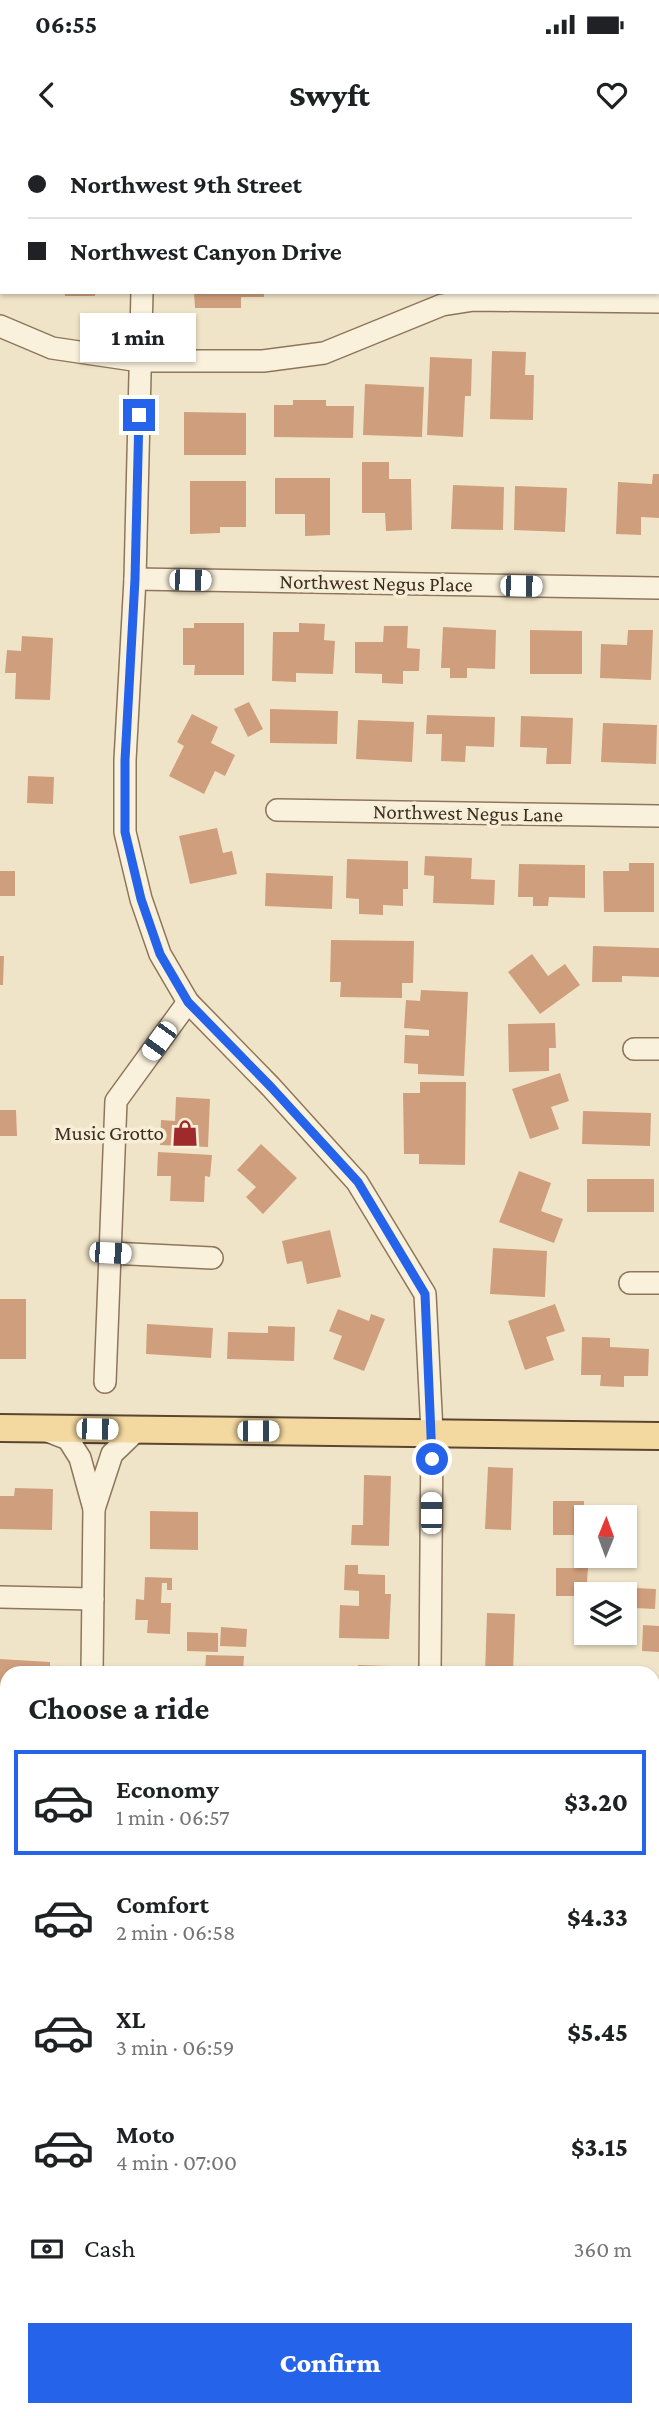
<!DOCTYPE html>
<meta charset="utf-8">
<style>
:root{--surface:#fff;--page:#f2f2f2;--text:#202124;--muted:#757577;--line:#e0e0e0;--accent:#2563eb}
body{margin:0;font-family:"Crimson Pro",serif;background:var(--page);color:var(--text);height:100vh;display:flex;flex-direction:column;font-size:26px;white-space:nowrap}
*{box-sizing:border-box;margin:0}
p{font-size:23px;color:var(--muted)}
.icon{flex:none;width:38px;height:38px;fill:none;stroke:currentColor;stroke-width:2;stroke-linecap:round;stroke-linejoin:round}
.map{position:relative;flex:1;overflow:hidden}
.sheet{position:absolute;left:0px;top:1526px;width:660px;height:751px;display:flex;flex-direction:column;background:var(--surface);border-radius:21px 21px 0 0;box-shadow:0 2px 5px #0004}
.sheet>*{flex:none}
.guide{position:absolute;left:0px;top:0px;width:660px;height:154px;box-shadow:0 2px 5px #0004;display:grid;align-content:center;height:154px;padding:0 28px;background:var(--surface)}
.needle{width:46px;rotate:1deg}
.fabs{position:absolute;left:574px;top:1365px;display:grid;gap:14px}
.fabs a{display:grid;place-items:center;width:63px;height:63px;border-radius:0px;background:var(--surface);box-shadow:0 2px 5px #0004;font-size:35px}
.end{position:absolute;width:32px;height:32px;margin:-16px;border:9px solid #2563eb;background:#fff;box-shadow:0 0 0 4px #fff}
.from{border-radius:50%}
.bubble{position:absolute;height:49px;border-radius:0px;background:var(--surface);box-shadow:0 2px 5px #0004;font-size:23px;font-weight:800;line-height:49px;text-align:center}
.car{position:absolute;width:21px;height:42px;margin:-21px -10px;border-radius:9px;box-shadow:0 0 5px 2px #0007;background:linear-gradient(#fff 24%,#345 0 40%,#fff 0 76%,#345 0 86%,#fff 0)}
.guide b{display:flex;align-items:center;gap:24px;height:66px;font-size:26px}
.guide b+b{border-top:2px solid var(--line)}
.guide i{width:18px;height:18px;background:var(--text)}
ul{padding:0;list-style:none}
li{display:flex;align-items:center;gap:21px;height:105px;margin:0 14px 10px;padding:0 14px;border:4px solid transparent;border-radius:0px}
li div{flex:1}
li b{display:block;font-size:26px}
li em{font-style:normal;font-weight:800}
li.current{border-color:var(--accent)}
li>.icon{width:63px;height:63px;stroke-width:1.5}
h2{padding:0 28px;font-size:32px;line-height:84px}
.pay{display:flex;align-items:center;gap:18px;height:77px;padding:0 28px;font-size:26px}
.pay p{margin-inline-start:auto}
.action{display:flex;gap:14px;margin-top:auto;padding:14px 28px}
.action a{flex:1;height:80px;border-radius:0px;background:var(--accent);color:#fff;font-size:28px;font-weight:800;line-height:80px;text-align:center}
.status{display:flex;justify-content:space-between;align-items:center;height:49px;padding:0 35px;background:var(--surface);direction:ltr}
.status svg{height:19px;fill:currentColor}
header{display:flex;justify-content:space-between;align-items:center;height:91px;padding:0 28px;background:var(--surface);font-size:32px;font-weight:800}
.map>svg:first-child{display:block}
.building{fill:#cf9f7d}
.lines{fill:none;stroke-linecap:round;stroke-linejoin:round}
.minor-casing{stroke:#8d765c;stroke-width:24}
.major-casing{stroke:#5b4430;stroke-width:30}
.minor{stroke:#faf1dc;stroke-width:21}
.major{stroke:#f3d9a0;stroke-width:26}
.route{stroke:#2563eb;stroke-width:9}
.labels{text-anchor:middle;stroke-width:7;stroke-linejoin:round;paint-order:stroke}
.street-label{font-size:21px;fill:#3d2e20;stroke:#f7eed8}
.poi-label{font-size:21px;fill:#3d2e20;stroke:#f7eed8;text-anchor:end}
</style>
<div class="status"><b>06:55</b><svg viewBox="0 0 49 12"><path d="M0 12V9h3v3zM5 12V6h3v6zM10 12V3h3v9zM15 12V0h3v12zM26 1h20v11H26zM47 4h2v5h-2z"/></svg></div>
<header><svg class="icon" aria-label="back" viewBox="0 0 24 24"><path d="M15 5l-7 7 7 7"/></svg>Swyft<svg class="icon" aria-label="heart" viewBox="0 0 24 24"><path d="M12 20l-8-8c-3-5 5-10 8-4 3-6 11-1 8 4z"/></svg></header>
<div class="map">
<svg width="659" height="2276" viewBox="0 0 659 2276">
<rect width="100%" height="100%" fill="#f0e4c8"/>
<g class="building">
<rect x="65" y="152" width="30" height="4"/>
<polygon points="194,152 264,152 264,157 241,157 241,168 195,168"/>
<polygon points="492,211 526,212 525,235 534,235 533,280 490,279"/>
<polygon points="430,217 472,219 471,256 465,256 463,297 427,295"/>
<polygon points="365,244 424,247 422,297 363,295"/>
<polygon points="293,260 326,260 326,266 354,266 353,298 274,297 274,265 293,265"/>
<polygon points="184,272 246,273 246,315 184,315"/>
<polygon points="362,322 389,322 389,339 411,339 412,390 386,391 385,373 362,373"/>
<polygon points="653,334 659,334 659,378 641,377 641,395 616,394 618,342 652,344"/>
<polygon points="275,338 330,338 330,395 305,396 305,374 275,374"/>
<polygon points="190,341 246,341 246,387 220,387 220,393 190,394"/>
<polygon points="453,345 504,347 503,390 451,389"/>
<polygon points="515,346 567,348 565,392 514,390"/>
<polygon points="194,483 244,483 244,535 194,535 195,525 183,525 183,488 194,488"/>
<polygon points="299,483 325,484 324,500 335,501 333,534 296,533 296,542 272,541 273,492 299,492"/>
<polygon points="384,486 408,486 407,508 420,509 419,531 403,531 403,544 382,543 382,534 355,533 355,502 383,502"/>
<polygon points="443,487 496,490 495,529 467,528 467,538 450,538 450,528 441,528"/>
<polygon points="530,490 582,491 582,534 530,534"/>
<polygon points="628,490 653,490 651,540 600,538 601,504 627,505"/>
<polygon points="22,496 53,498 50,560 15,559 16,533 5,533 7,510 21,511"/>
<polygon points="249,562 263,589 248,597 234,569"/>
<polygon points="270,569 338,571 337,604 270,603"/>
<polygon points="192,574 218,587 211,603 235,615 225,636 215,631 204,654 169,636 184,606 177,602"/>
<polygon points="427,575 495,577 494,607 466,606 465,622 441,621 442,594 426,594"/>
<polygon points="521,576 573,578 571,624 546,624 547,608 520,607"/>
<polygon points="358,580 414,582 412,622 356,619"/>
<polygon points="603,583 657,585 656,624 601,622"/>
<polygon points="28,636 54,637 53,664 27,663"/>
<polygon points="217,688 223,713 232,711 237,734 190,744 179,696"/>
<polygon points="425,716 472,718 471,739 495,740 494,765 433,763 434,736 424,735"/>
<polygon points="347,719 408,721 408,749 403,749 403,766 383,765 383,775 359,774 359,759 346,758"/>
<polygon points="629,723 654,723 654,772 604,772 603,731 629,731"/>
<polygon points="519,724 585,725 585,758 549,757 548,766 533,766 533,757 518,757"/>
<rect x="0" y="731" width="15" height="25"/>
<polygon points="266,733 333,736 332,769 265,766"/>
<polygon points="331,800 414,801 413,843 402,843 402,858 340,857 341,842 330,842"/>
<polygon points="593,806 659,808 659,837 622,836 622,842 592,842"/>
<polygon points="532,814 548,836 565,824 580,845 540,874 508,832"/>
<polygon points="0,816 4,816 3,845 0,845"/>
<polygon points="421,850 468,852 464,936 418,934 418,924 404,923 405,895 429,896 429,890 404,888 406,860 420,861"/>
<polygon points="555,883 556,908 549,908 549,931 509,932 508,884"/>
<polygon points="560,933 569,961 551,967 559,989 530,999 512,949"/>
<polygon points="420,942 466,942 465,1025 419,1024 419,1014 404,1014 403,953 420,953"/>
<polygon points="176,957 210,959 208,1007 160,1005 161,980 175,981"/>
<polygon points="0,970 16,970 17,996 0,996"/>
<polygon points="583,971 651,973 650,1006 582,1004"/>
<polygon points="261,1004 297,1038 263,1074 246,1057 256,1047 237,1030"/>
<polygon points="158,1012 212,1015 210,1037 205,1036 204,1062 170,1061 171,1036 157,1036"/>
<polygon points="519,1031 551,1043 541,1071 563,1079 554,1103 499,1082"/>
<rect x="587" y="1039" width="67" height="33"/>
<polygon points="330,1090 341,1137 307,1144 302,1121 287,1124 282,1101"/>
<polygon points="493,1108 547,1111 545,1157 490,1154"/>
<rect x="0" y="1159" width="26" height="60"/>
<polygon points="555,1164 565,1191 546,1197 554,1220 525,1230 508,1181"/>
<polygon points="338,1169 369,1181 371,1174 385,1179 364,1231 333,1219 342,1196 329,1191"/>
<polygon points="147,1184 213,1188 211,1218 146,1214"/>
<polygon points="268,1186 295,1187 294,1221 227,1219 228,1192 268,1193"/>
<polygon points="582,1197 610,1198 610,1207 649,1209 648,1236 624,1236 624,1247 600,1246 601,1235 581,1235"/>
<polygon points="488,1327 513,1328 511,1390 485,1389"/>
<polygon points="364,1335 391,1336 389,1406 351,1405 352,1385 363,1385"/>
<polygon points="15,1348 53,1349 52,1390 0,1389 0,1356 14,1356"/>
<rect x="553" y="1361" width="31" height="34"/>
<polygon points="150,1371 198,1372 198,1410 150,1409"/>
<polygon points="345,1425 358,1425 358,1434 385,1435 385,1454 391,1454 389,1499 339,1498 340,1465 359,1466 359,1451 344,1450"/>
<polygon points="556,1428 588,1428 586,1456 556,1456"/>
<polygon points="145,1437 172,1438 172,1450 167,1450 167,1443 162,1443 161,1463 171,1463 170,1494 147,1493 148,1480 135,1480 136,1459 144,1460"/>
<polygon points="635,1448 656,1449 655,1469 634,1468"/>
<polygon points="487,1473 515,1474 513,1533 485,1533"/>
<polygon points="643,1485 659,1486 659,1512 642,1511"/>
<polygon points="221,1487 247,1489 246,1507 220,1506"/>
<polygon points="187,1492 218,1493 218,1512 187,1511"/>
<polygon points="206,1515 244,1516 243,1533 205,1533"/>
<polygon points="0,1519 50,1522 50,1533 7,1533 7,1550 0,1550"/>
<polygon points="358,1525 388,1526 388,1533 358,1533"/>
<rect x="141" y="1526" width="27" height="7"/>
<rect x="0" y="1590" width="7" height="29"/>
<polygon points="5,1749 7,1749 7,1808 2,1808 2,1792 0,1791 0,1761 4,1761"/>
<polygon points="653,1791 659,1791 658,1817 653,1816"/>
<polygon points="0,1867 7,1867 7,1890 0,1889"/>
<polygon points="3,1930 7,1930 7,2015 1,2015"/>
<polygon points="0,2035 7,2035 7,2112 0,2111"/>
<polygon points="0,2245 7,2245 7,2270 12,2270 11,2276 0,2276"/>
<rect x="484" y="2270" width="36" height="6"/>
</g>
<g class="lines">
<defs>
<g id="minor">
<polyline points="145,2 145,0"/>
<polyline points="142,152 135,439 125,620 125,692 141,759 160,814 188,862 271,947 357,1042 425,1154 432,1292 430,1533"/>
<polyline points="0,186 52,208 140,221 263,221 324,213 442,165 474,160 659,162"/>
<polyline points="135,439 659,448"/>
<polyline points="277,670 659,676"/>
<polyline points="634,909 659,909"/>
<polyline points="110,1113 212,1118"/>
<polyline points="630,1143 659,1143"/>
<polyline points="105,1242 116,961 188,862"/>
<polyline points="45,1290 68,1299 80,1318 94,1369 92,1533"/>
<polyline points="94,1369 112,1314 137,1290"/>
<polyline points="0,1457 93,1459"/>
<polyline points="0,1695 7,1695"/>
<polyline points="653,1945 659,1945"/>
<polyline points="412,2270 412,2276"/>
</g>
<polyline id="major" points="0,1288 659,1296"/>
</defs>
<use href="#minor" class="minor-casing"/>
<use href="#major" class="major-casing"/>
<use href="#minor" class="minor"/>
<use href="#major" class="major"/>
</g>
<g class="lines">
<polyline class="route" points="139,275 135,439 125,620 125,692 141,759 160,814 188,862 271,947 358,1042 425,1154 432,1319"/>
</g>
<defs>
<symbol id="shop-bare" viewBox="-9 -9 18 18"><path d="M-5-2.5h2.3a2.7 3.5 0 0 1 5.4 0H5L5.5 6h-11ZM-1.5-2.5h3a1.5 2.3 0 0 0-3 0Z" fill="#9e2a2b" stroke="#f7eed8" stroke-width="2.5" paint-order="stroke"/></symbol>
</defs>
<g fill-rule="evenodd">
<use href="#shop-bare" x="166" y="974" width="38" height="38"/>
</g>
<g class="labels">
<g class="street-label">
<text transform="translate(376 443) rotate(1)" y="7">Northwest Negus Place</text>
<text transform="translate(468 673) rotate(1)" y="7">Northwest Negus Lane</text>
</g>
<g class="poi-label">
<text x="164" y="1000">Music Grotto</text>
</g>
</g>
</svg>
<div class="fabs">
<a><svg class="needle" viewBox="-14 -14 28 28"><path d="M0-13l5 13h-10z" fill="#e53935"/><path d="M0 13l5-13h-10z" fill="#757577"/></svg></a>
<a><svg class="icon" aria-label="layers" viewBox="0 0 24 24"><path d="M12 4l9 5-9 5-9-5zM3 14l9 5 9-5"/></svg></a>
</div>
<i class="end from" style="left:432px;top:1319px"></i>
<i class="end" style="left:139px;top:275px"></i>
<div class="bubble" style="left:80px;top:173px;width:116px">1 min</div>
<i class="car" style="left:190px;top:440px;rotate:91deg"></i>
<i class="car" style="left:521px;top:446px;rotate:91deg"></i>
<i class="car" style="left:159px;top:901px;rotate:216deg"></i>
<i class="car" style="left:110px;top:1113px;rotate:93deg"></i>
<i class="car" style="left:97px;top:1289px;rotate:91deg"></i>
<i class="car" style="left:258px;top:1291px;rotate:90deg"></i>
<i class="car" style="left:431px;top:1373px;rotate:0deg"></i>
<div class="guide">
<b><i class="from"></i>Northwest 9th Street</b>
<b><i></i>Northwest Canyon Drive</b>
</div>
<section class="sheet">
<h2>Choose a ride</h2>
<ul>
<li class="current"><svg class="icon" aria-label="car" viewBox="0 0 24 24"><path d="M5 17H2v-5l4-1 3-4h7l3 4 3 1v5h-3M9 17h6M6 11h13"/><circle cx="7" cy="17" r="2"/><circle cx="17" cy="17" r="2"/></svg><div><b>Economy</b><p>1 min · 06:57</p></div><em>$3.20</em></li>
<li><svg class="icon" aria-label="car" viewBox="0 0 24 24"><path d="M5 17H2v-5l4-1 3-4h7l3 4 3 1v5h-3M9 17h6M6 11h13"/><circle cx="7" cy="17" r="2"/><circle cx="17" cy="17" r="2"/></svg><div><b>Comfort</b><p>2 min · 06:58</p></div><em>$4.33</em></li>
<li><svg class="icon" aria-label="car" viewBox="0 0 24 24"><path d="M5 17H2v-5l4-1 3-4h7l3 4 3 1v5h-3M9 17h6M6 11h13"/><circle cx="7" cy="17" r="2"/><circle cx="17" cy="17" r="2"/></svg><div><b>XL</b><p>3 min · 06:59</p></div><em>$5.45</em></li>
<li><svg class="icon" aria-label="car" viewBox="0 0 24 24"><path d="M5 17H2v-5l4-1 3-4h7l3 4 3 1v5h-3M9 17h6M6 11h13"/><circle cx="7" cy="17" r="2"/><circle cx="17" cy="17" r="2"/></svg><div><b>Moto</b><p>4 min · 07:00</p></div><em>$3.15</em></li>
</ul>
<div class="pay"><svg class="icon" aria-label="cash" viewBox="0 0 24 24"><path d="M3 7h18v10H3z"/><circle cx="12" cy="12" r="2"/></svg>Cash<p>360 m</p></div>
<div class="action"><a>Confirm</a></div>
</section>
</div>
